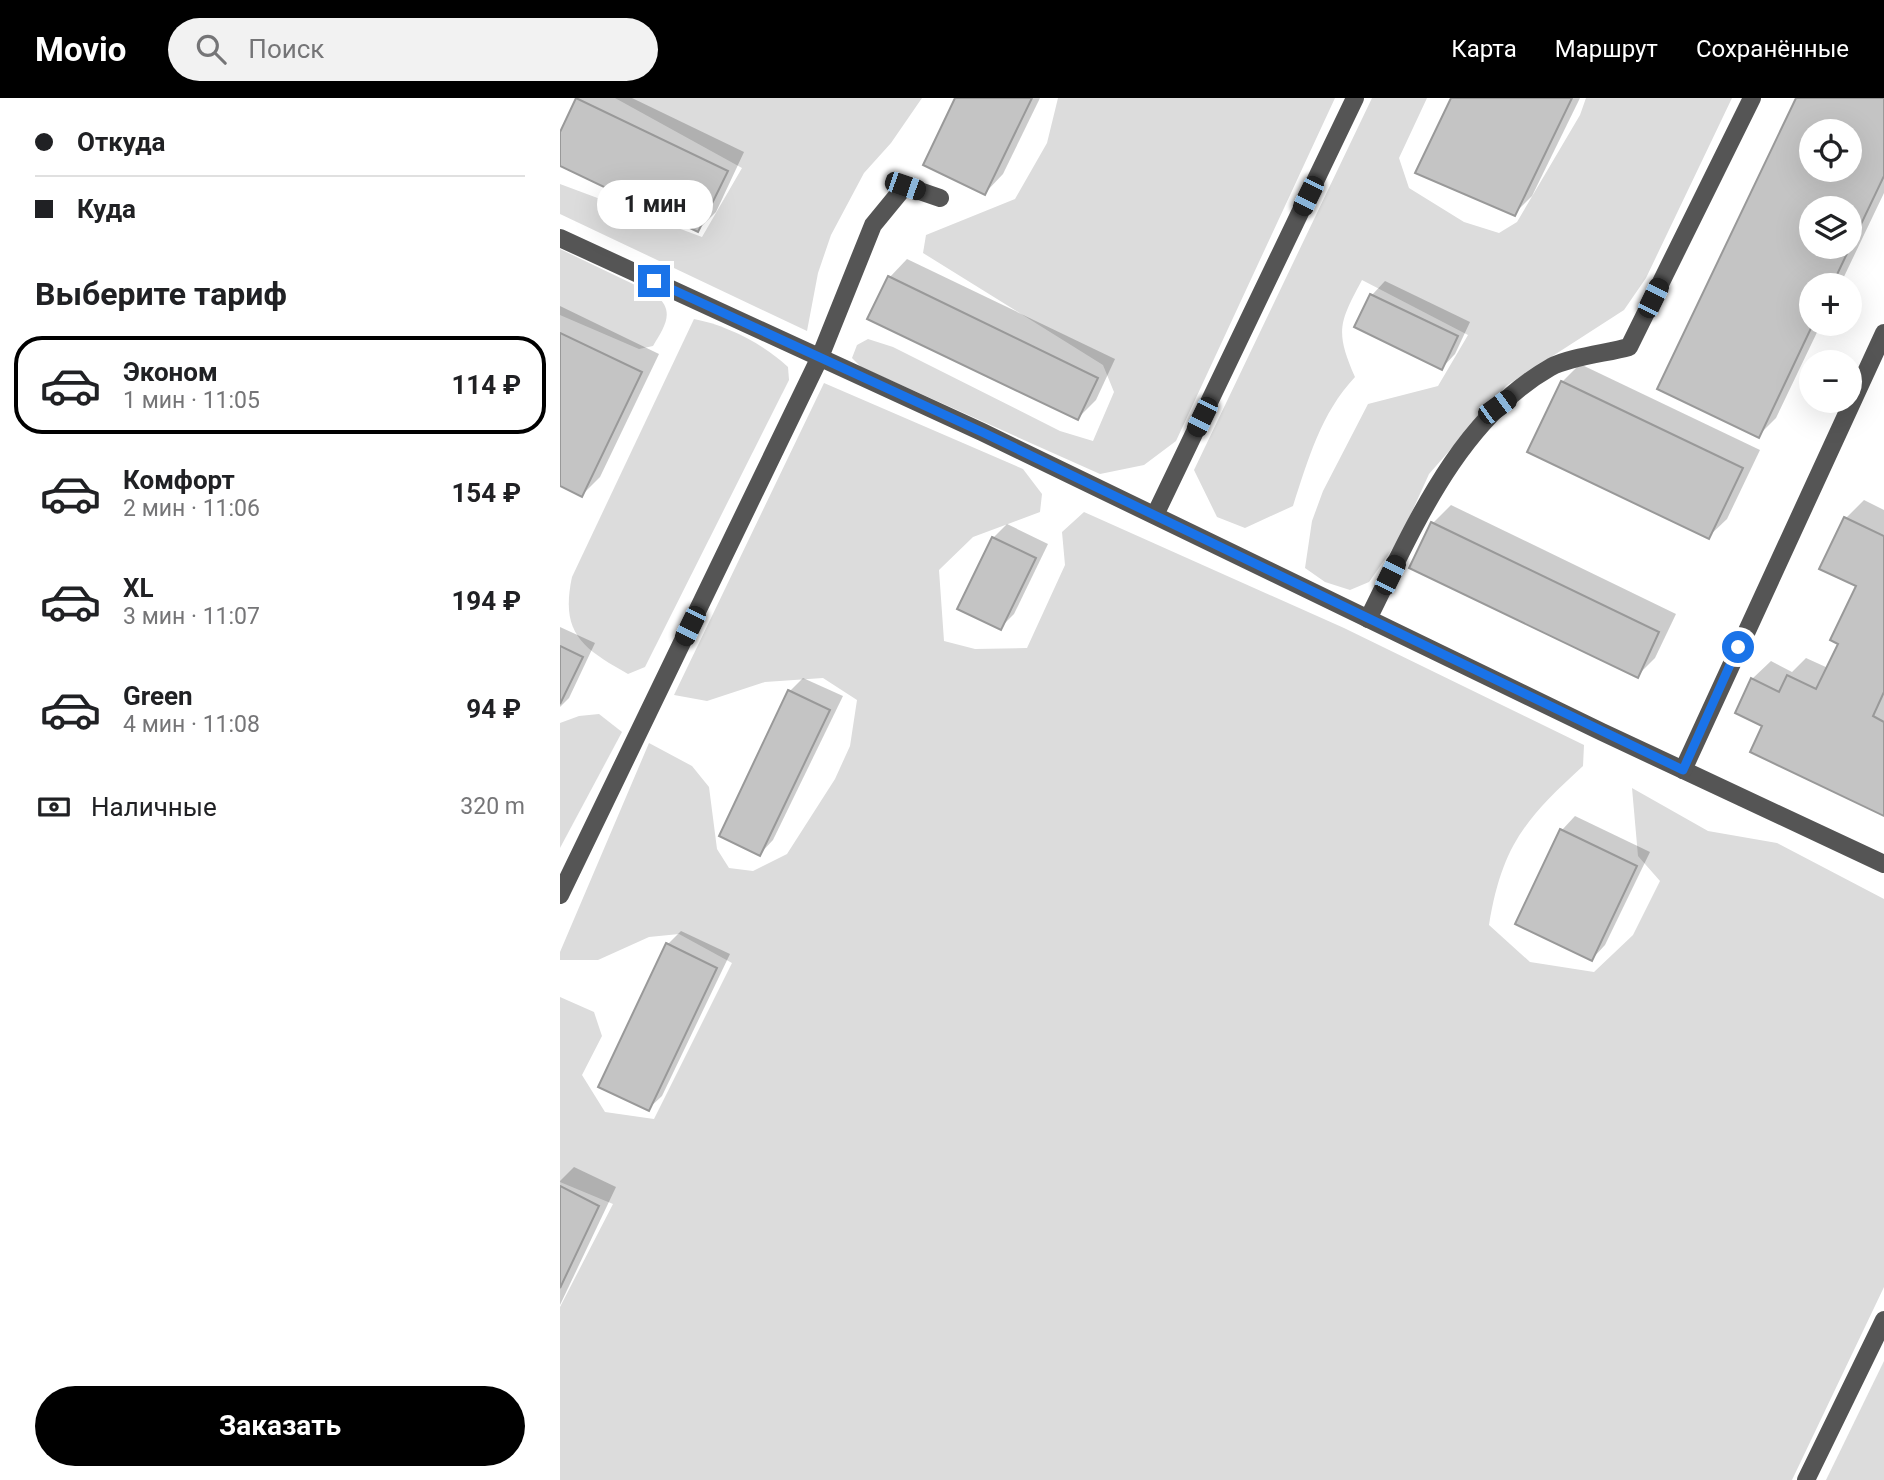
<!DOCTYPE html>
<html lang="ru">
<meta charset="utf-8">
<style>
:root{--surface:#fff;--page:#f2f2f2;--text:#202124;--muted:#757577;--line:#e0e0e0;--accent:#000}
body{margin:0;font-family:Roboto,sans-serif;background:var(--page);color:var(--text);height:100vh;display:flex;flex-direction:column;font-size:26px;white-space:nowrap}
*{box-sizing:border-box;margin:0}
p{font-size:23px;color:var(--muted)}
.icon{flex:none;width:38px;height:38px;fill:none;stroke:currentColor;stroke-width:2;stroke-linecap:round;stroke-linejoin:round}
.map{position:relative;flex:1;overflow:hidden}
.side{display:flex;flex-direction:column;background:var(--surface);width:560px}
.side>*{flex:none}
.top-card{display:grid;align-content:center;height:154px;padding:0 35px;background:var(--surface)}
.buttons{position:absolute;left:1239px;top:21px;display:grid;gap:14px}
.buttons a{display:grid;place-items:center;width:63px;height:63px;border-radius:50%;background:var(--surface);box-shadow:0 7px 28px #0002;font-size:35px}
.end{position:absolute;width:32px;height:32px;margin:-16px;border:9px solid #1a73e8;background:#fff;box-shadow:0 0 0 4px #fff}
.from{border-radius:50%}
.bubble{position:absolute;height:49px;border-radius:24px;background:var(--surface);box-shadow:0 7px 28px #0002;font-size:23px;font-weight:700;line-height:49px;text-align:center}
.car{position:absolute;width:21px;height:42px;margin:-21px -10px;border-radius:9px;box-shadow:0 0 5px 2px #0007;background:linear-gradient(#222 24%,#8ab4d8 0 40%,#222 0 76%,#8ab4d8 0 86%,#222 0)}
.top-card b{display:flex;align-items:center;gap:24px;height:66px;font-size:26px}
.top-card b+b{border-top:2px solid var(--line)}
.top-card i{width:18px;height:18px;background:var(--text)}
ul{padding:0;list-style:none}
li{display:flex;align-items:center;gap:21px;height:98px;margin:0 14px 10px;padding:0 21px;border:4px solid transparent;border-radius:28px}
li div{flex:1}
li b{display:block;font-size:26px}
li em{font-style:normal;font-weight:700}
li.active{border-color:var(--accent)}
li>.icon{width:63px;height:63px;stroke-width:1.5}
h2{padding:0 35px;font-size:32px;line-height:84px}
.pay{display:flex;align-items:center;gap:18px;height:77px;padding:0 35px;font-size:26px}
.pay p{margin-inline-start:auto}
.primary-button{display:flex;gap:14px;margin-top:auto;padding:14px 35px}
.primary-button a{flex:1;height:80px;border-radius:42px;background:var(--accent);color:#fff;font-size:28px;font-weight:700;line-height:80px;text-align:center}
header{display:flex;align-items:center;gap:42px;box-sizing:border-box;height:98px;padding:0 35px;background:var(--accent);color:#fff}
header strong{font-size:33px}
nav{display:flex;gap:38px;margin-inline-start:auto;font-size:24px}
.search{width:490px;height:63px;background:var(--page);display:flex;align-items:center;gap:18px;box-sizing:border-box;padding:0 24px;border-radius:38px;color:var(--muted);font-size:26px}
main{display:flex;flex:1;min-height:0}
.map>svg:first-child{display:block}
.green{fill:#dcdcdc}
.shadow{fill:#0003;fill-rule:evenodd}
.building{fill:#c4c4c4;stroke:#999;stroke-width:2;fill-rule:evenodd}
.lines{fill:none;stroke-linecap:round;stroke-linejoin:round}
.minor{stroke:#555;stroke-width:18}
.route{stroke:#1a73e8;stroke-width:9}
</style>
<header>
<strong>Movio</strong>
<div class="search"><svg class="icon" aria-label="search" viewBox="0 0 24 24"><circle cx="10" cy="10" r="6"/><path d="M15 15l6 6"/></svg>Поиск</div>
<nav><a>Карта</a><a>Маршрут</a><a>Сохранённые</a></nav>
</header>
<main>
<section class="side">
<div class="top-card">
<b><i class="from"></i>Откуда</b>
<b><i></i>Куда</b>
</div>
<h2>Выберите тариф</h2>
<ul>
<li class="active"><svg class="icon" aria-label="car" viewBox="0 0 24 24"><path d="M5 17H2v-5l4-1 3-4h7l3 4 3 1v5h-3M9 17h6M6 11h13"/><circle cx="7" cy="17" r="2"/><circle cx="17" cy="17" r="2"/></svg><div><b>Эконом</b><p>1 мин · 11:05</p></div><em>114 ₽</em></li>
<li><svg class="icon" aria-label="car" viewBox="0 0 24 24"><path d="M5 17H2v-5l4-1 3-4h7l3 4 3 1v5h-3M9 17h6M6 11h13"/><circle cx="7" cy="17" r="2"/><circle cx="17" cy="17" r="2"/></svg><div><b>Комфорт</b><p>2 мин · 11:06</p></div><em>154 ₽</em></li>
<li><svg class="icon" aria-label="car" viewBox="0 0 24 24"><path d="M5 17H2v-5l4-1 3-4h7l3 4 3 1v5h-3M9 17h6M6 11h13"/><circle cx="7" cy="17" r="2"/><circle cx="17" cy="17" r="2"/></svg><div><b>XL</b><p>3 мин · 11:07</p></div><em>194 ₽</em></li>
<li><svg class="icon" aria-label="car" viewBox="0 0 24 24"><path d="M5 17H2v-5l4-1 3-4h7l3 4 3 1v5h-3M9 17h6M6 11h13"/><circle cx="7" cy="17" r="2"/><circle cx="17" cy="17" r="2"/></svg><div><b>Green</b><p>4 мин · 11:08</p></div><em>94 ₽</em></li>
</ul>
<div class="pay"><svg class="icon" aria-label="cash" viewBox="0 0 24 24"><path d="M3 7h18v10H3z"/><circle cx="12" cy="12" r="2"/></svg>Наличные<p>320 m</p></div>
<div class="primary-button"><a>Заказать</a></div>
</section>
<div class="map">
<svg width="1324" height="1382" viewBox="0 0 1324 1382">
<rect width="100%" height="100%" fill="#fff"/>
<g class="green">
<polygon points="55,0 362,0 331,45 304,75 271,137 258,175 247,233 0,116 0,86 142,139 182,70"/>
<polygon points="498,0 775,0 616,343 584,367 540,376 301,269 292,260 297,247 308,241 333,249 500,333 533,343 554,294 543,267 363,155 366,137 455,101 487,45"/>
<path d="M812,0H867L839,60L849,90L904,124L939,135L957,124L1020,17L1026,0H1172L1086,180L1064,212L946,288L869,376L840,440L809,484L790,492L765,484L745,470L752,423L763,393L808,306L878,288L908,237L802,182C779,225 775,233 795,279C761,315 748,362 733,408L685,430L657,419L634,372Z"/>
<path d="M0,151L96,197C116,214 104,229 93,248L79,251L0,217Z"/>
<path d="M134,221C166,227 204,246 228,269L229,282L85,569L68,576C22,550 0,535 12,479Z"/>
<path d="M264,285L463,371L482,396L480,414L413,439L379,472L384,543L415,551L467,550L505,467L502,434L524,414L784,530L1024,647L1023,668C965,721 942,748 929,827L970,864L1034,874L1073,837L1100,783L1078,758L1072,690L1148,733L1217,745L1324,801V1189L1232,1382H0V1209L53,1106L0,1084V899L34,914L42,938L22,977L45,1014L94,1021L172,865L119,836L89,839L38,862H0V854L89,645L132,668L149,689L157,751L169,770L193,773L227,756L275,681L290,648L297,602L263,580L205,584L147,603L114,597Z"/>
<polygon points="39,616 62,634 0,750 0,625 19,618"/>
<polygon points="1324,1263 1324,1382 1266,1382"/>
</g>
<g class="shadow">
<polygon points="72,0 184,54 156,114 138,132 0,66 0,38 19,0"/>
<polygon points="397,0 480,0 443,76 425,95"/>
<polygon points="893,0 1020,0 972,98 954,116"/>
<path d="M1238,0H1324V95L1280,187H1251V226H1261L1216,320L1198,338ZM1251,33H1290V72H1251ZM1251,110H1290V149H1251Z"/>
<polygon points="347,161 555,261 536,302 518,320 329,180"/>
<polygon points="825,183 910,224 895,256 882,270 812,197"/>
<polygon points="0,208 99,256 40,379 22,397 0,386"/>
<polygon points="1020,266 1200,352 1167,421 1148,439 1002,284"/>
<polygon points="1304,402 1324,412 1324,716 1192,653 1205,627 1192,581 1211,563 1232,574 1246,560 1268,570 1280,545 1298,487 1286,420"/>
<polygon points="891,407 1116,516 1095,560 1077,578 873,425"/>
<polygon points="447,426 488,446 454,516 440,530 433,440"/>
<polygon points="0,529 35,545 9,600 0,609"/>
<polygon points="243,580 283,598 213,742 200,756 230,593"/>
<polygon points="1015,718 1090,754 1045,847 1032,861 1002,732"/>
<polygon points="121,833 170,856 102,998 88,1011 108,846"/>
<polygon points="14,1069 56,1089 0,1207 0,1083"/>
</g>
<g class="building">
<polygon points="16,0 168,73 138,134 0,68 0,34"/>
<polygon points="395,0 472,0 425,97 363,67"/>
<polygon points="891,0 1012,0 955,118 855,75"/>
<path d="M1236,0H1324V78L1272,187H1251L1253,226L1199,340L1097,291ZM1251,33H1290V72H1251ZM1251,110H1290V149H1251Z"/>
<polygon points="328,178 538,280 518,322 307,221"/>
<polygon points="810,196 898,238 882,272 794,229"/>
<polygon points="0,235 82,274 22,399 0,388"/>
<polygon points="1001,283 1183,370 1149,441 967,354"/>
<polygon points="1284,419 1324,438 1324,594 1313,618 1324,624 1324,718 1190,654 1202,628 1175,615 1191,580 1219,594 1227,577 1256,591 1278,546 1270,542 1296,488 1259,471"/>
<polygon points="871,424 1099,534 1078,580 849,470"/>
<polygon points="432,439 476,460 441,532 397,511"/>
<polygon points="0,548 23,559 0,606"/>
<polygon points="228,592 270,612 200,758 159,738"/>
<polygon points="1000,731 1077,768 1032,863 955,826"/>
<polygon points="106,845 157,870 89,1013 38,989"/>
<polygon points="0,1088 39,1108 0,1190"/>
</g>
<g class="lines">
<g class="minor">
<polyline points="0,140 422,334 1042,634 1324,766"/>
<polyline points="595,417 795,0"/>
<path d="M808,521C854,429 898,322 991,269C1010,259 1047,255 1069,249L1192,0"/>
<polyline points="1123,672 1324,235"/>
<polyline points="0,797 260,259 313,127 345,88 380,100"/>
<polyline points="1246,1382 1324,1222"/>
</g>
</g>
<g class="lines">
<polyline class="route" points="94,183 422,334 1123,672 1178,549"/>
</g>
</svg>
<div class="buttons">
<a><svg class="icon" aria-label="locate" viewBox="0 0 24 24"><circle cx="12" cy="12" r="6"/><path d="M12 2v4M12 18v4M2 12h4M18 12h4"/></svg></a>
<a><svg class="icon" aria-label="layers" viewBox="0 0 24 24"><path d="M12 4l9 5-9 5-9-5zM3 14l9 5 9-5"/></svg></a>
<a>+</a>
<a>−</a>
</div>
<i class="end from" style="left:1178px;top:549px"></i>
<i class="end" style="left:94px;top:183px"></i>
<div class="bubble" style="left:37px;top:82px;width:116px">1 мин</div>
<i class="car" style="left:345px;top:88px;rotate:109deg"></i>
<i class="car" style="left:748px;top:98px;rotate:206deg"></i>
<i class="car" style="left:1093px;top:200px;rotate:26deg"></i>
<i class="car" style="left:937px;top:309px;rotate:54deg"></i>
<i class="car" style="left:642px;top:319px;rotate:206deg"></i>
<i class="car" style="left:830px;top:477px;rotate:26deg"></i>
<i class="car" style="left:130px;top:528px;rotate:206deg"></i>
</div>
</main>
